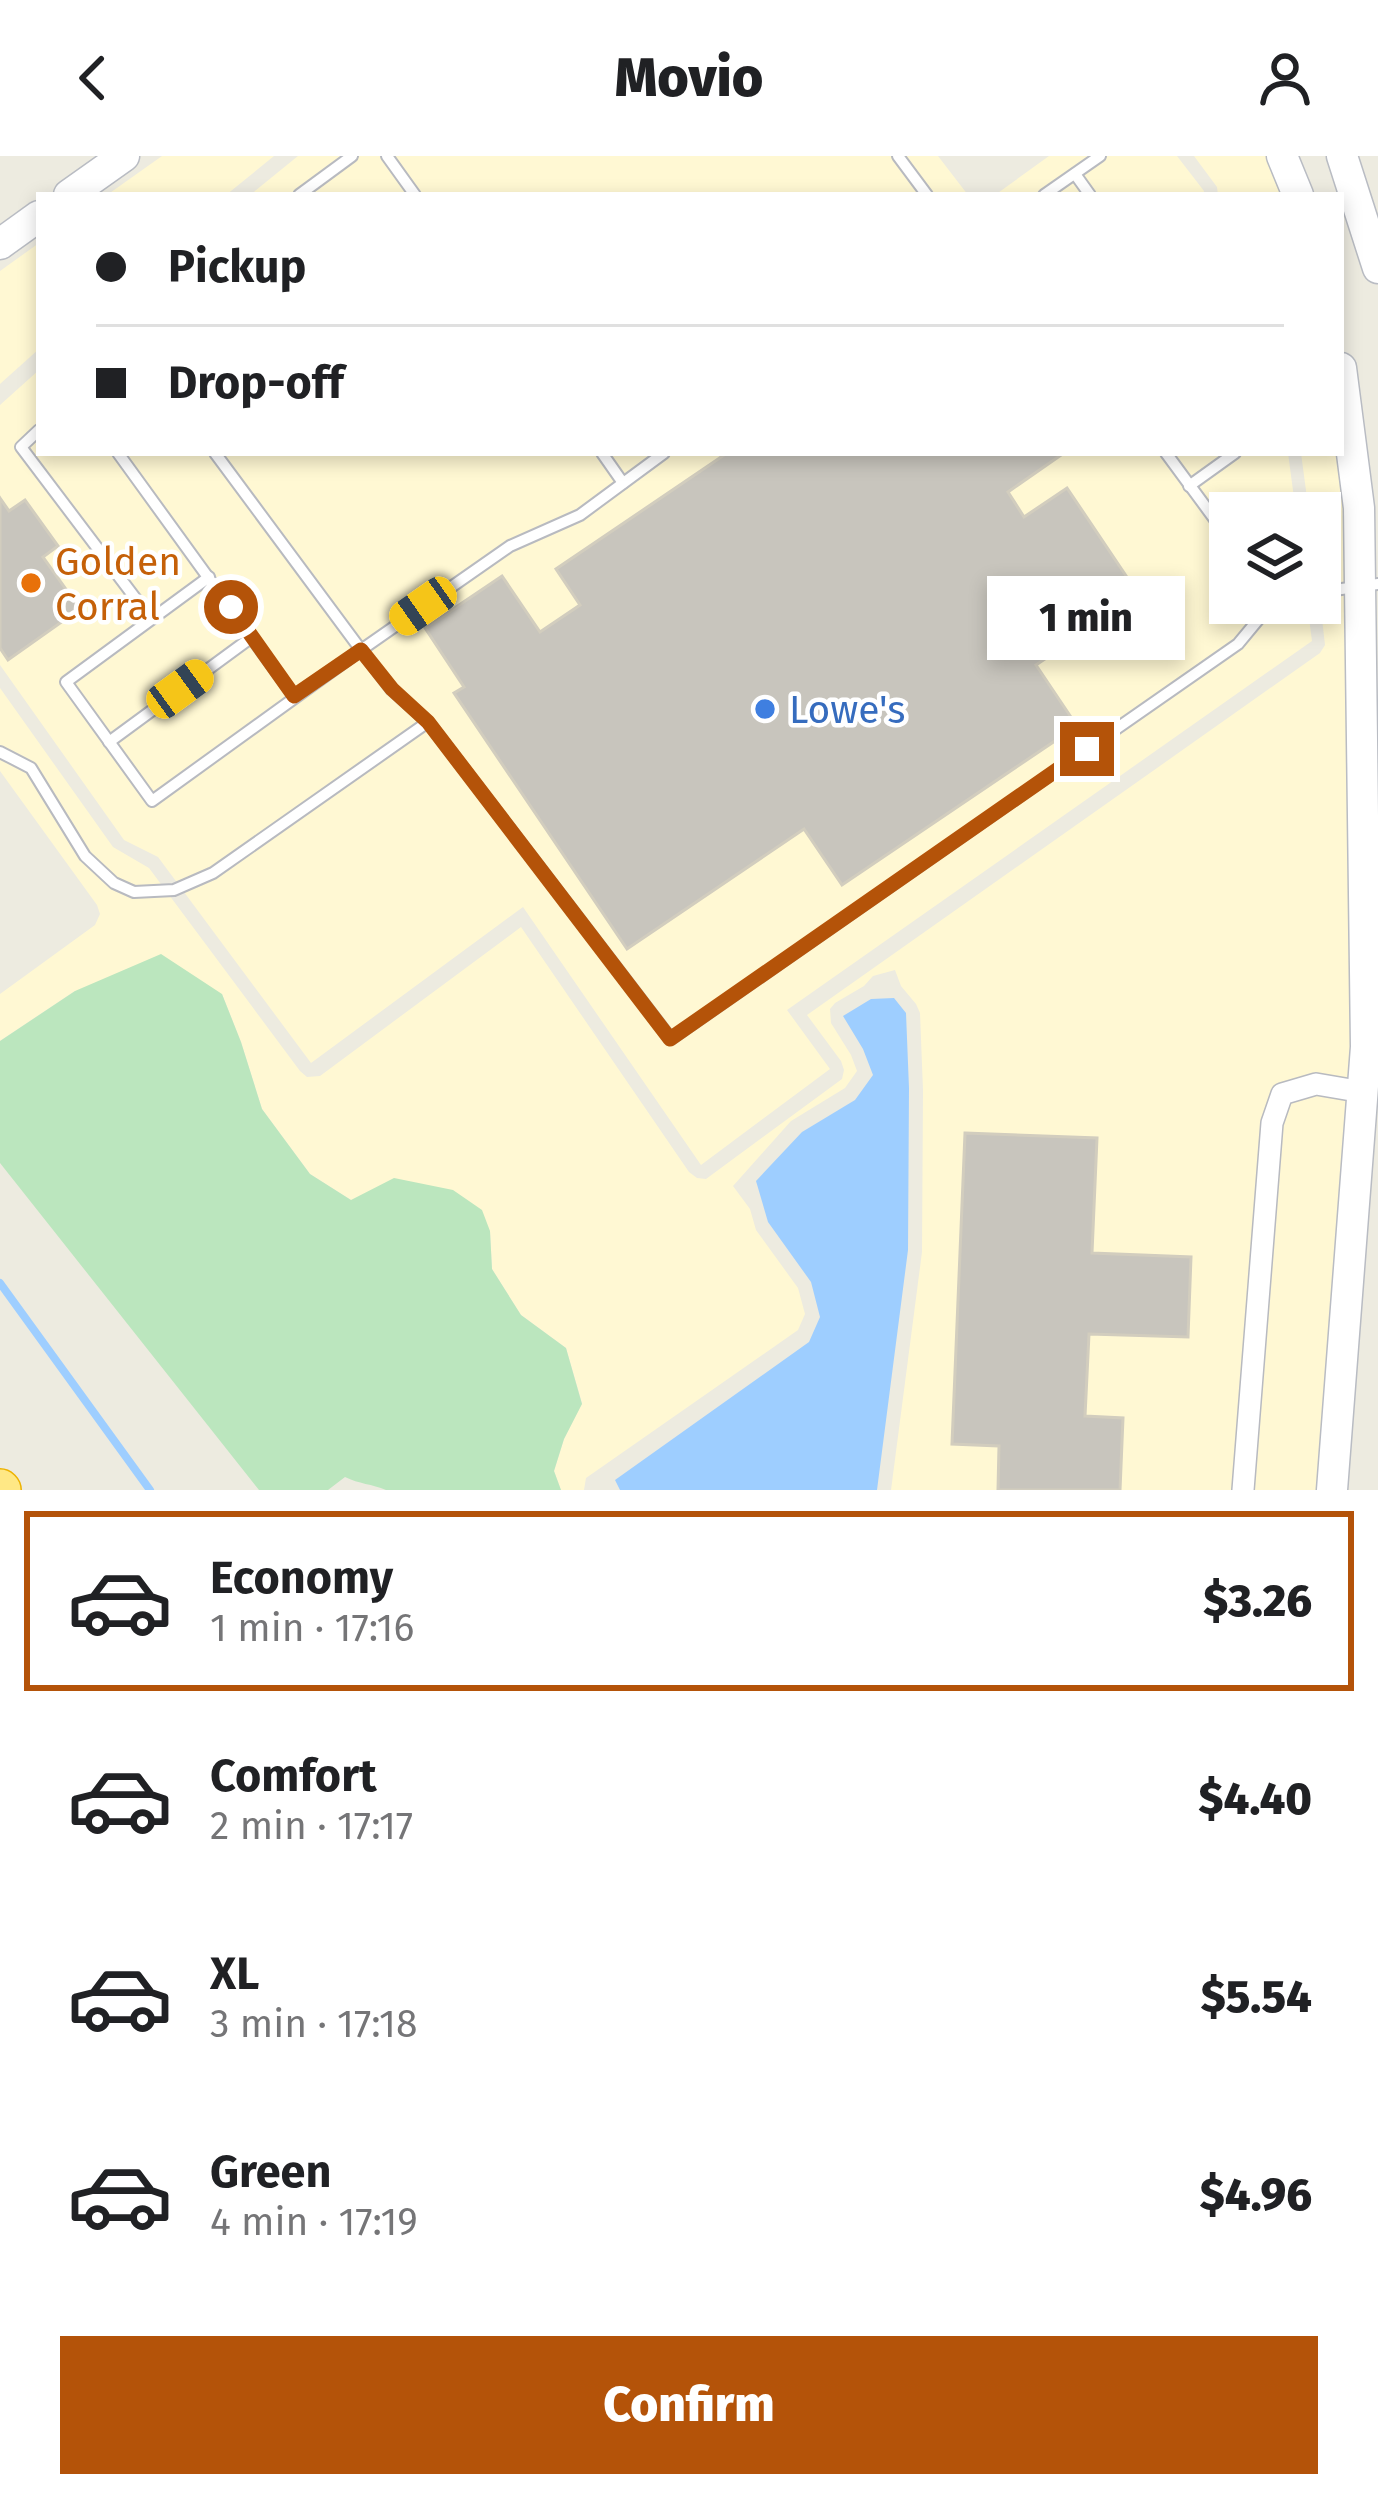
<!DOCTYPE html>
<meta charset="utf-8">
<style>
:root{--surface:#fff;--page:#f2f2f2;--text:#202124;--muted:#757577;--line:#e0e0e0;--accent:#b45309}
body{margin:0;font-family:"Fira Sans",sans-serif;background:var(--page);color:var(--text);height:100vh;display:flex;flex-direction:column;font-size:45px;white-space:nowrap}
*{box-sizing:border-box;margin:0}
p{font-size:39px;color:var(--muted)}
.icon{flex:none;width:66px;height:66px;fill:none;stroke:currentColor;stroke-width:2;stroke-linecap:round;stroke-linejoin:round}
.map{position:relative;height:1334px;overflow:hidden}
.drawer{display:flex;flex-direction:column;background:var(--surface);flex:1}
.drawer>*{flex:none}
.banner{position:absolute;left:36px;top:36px;width:1308px;height:264px;border-radius:0px;box-shadow:0 6px 18px #0003;display:grid;align-content:center;height:264px;padding:0 60px;background:var(--surface)}
.buttons{position:absolute;left:1209px;top:336px;display:grid;gap:24px}
.buttons a{display:grid;place-items:center;width:132px;height:132px;border-radius:0px;background:var(--surface);box-shadow:0 6px 18px #0003;font-size:60px}
.end{position:absolute;width:54px;height:54px;margin:-27px;border:15px solid #b45309;background:#fff;box-shadow:0 0 0 6px #fff}
.from{border-radius:50%}
.bubble{position:absolute;height:84px;border-radius:0px;background:var(--surface);box-shadow:0 6px 18px #0003;font-size:39px;font-weight:800;line-height:84px;text-align:center}
.car{position:absolute;width:36px;height:72px;margin:-36px -18px;border-radius:15px;box-shadow:0 0 9px 3px #0007;background:linear-gradient(#f5c518 24%,#345 0 40%,#f5c518 0 76%,#345 0 86%,#f5c518 0)}
.banner b{display:flex;align-items:center;gap:42px;height:114px;font-size:45px}
.banner b+b{border-top:3px solid var(--line)}
.banner i{width:30px;height:30px;background:var(--text)}
ul{padding:21px 0 0;list-style:none}
li{display:flex;align-items:center;gap:36px;height:180px;margin:0 24px 18px;padding:0 36px;border:6px solid transparent;border-radius:0px}
li div{flex:1}
li b{display:block;font-size:45px}
li em{font-style:normal;font-weight:800}
li.on{border-color:var(--accent)}
li>.icon{width:108px;height:108px;stroke-width:1.5}
.primary-button{display:flex;gap:24px;margin-top:auto;padding:24px 60px}
.primary-button a{flex:1;height:138px;border-radius:0px;background:var(--accent);color:#fff;font-size:48px;font-weight:800;line-height:138px;text-align:center}
header{display:flex;justify-content:space-between;align-items:center;height:156px;padding:0 60px;background:var(--surface);font-size:54px;font-weight:800}
.map>svg:first-child{display:block}
.commercial{fill:#fff8d3}
.green{fill:#bbe6be}
.water{fill:#9eceff}
.lines{fill:none;stroke-linecap:round;stroke-linejoin:round}
.stream{stroke:#9eceff;stroke-width:8}
.building{fill:#c8c5bd;stroke:#d2cdbe;stroke-width:3}
.lane-casing{stroke:#b8bac0;stroke-width:14}
.street-casing{stroke:#b8bac0;stroke-width:24}
.secondary-casing{stroke:#b9bcc3;stroke-width:33}
.highway-casing{stroke:#edb200;stroke-width:42}
.lane{stroke:#fff;stroke-width:10}
.street{stroke:#fff;stroke-width:21}
.secondary{stroke:#fff;stroke-width:30}
.highway{stroke:#ffe885;stroke-width:39}
.route{stroke:#b45309;stroke-width:15}
.food-dot{fill:#e8710a;stroke:#fff;stroke-width:4.5}
.shop-dot{fill:#3f7fe0;stroke:#fff;stroke-width:4.5}
.labels{text-anchor:middle;stroke-width:9;stroke-linejoin:round;paint-order:stroke}
.food-label{font-size:39px;fill:#c56008;stroke:#fff;text-anchor:start}
.shop-label{font-size:39px;fill:#366cbe;stroke:#fff;text-anchor:start}
</style>
<header><svg class="icon" aria-label="back" viewBox="0 0 24 24"><path d="M15 5l-7 7 7 7"/></svg>Movio<svg class="icon" aria-label="person" viewBox="0 0 24 24"><circle cx="12" cy="8" r="4"/><path d="M4 21q1-7 8-7t8 7"/></svg></header>
<div class="map">
<svg width="1378" height="1334" viewBox="0 0 1378 1334">
<rect width="100%" height="100%" fill="#edebe0"/>
<g class="commercial">
<polygon points="162,0 274,0 226,39 107,39"/>
<polygon points="298,0 938,0 968,39 250,39"/>
<polygon points="1049,0 1177,0 1204,35 1203,39 995,39"/>
<polygon points="1194,0 1267,0 1283,39 1218,39 1217,31"/>
<polygon points="39,87 39,193 0,228 0,115"/>
<polygon points="39,214 39,297 1288,297 1296,357 1230,357 1230,447 1307,447 1312,485 787,854 830,913 701,1009 523,751 311,907 158,701 124,684 0,509 0,249"/>
<polygon points="1301,297 1338,297 1345,352 1351,889 1317,1334 891,1334 922,1096 923,934 920,857 916,848 901,830 895,814 873,820 864,830 835,847 830,853 831,867 851,899 857,915 845,932 791,965 733,1030 750,1053 756,1074 798,1132 805,1158 798,1174 586,1322 584,1334 561,1334 554,1315 564,1283 582,1247 566,1192 521,1159 492,1113 490,1075 351,1044 310,1018 262,953 241,886 222,838 75,835 0,885 0,838 95,769 100,758 97,749 0,615 0,532 113,691 149,712 300,915 307,921 320,920 521,771 689,1016 697,1022 706,1023 842,923 844,914 841,905 807,859 1320,497 1325,489 1320,445 1320,357 1309,357"/>
</g>
<path class="green" d="M161,798L222,838L241,886L262,953L310,1018L351,1044L394,1022L453,1034L482,1054L490,1075L492,1113L521,1159L566,1192L582,1248L564,1283L554,1315L561,1334H386C372,1328 359,1328 345,1321L328,1334H259L0,1007V885L75,835Z"/>
<polygon class="water" points="894,842 906,857 909,932 908,1094 877,1334 620,1334 615,1324 809,1186 820,1161 811,1126 768,1066 756,1025 802,976 855,944 873,919 863,893 843,860 871,843"/>
<g class="lines">
<polyline class="stream" points="0,1127 150,1334"/>
</g>
<g class="building">
<polygon points="727,297 1064,297 1008,336 1024,361 1067,332 1139,439 1036,509 1077,570 842,729 804,673 627,793 454,537 464,531 425,472 502,420 540,476 580,449 556,413"/>
<polygon points="0,342 9,355 25,344 58,390 43,401 80,453 8,504 0,492"/>
<polygon points="965,977 1097,982 1092,1097 1191,1101 1188,1181 1089,1178 1085,1260 1123,1262 1120,1334 998,1334 999,1290 952,1288"/>
</g>
<g class="lines">
<defs>
<g id="lane">
<polyline points="387,0 415,39"/>
<polyline points="898,0 927,39"/>
<polyline points="1075,18 1090,39"/>
<polyline points="299,39 352,0"/>
<polyline points="1044,39 1100,0"/>
<polyline points="39,274 21,291 151,463"/>
<polyline points="118,297 294,540"/>
<polyline points="215,297 361,494 510,390 580,359 664,297"/>
<polyline points="602,297 623,327"/>
<polyline points="1166,297 1230,384"/>
<polyline points="1189,330 1235,297"/>
<polyline points="209,421 66,526 152,645 361,494 391,533 428,566 671,883 1238,488 1272,447"/>
<polyline points="1320,436 1378,428"/>
<polyline points="109,586 252,481"/>
<polyline points="0,596 31,612 85,700 114,727 134,736 174,734 213,717 428,566"/>
</g>
<polyline id="street" points="1243,1334 1272,967 1282,938 1316,928 1363,936"/>
<g id="secondary">
<polyline points="1282,0 1298,39"/>
<polyline points="1342,0 1378,112"/>
<polyline points="69,39 124,0"/>
<polyline points="0,88 39,60"/>
<polyline points="1332,1334 1366,891 1359,352 1341,212"/>
</g>
<polyline id="highway" points="0,1333 1,1334"/>
</defs>
<use href="#lane" class="lane-casing"/>
<use href="#street" class="street-casing"/>
<use href="#secondary" class="secondary-casing"/>
<use href="#highway" class="highway-casing"/>
<use href="#lane" class="lane"/>
<use href="#street" class="street"/>
<use href="#secondary" class="secondary"/>
<use href="#highway" class="highway"/>
</g>
<g class="lines">
<polyline class="route" points="231,451 294,540 361,494 392,533 428,566 670,883 1087,593"/>
</g>
<circle class="food-dot" cx="31" cy="427" r="12"/>
<circle class="shop-dot" cx="765" cy="553" r="12"/>
<g class="labels">
<g class="food-label">
<text x="55" y="419">Golden<tspan x="55" dy="45">Corral</tspan></text>
</g>
<g class="shop-label">
<text x="789" y="567">Lowe's</text>
</g>
</g>
</svg>
<div class="buttons">
<a><svg class="icon" aria-label="layers" viewBox="0 0 24 24"><path d="M12 4l9 5-9 5-9-5zM3 14l9 5 9-5"/></svg></a>
</div>
<i class="end from" style="left:231px;top:451px"></i>
<i class="end" style="left:1087px;top:593px"></i>
<div class="bubble" style="left:987px;top:420px;width:198px">1 min</div>
<i class="car" style="left:423px;top:450px;rotate:235deg"></i>
<i class="car" style="left:180px;top:533px;rotate:54deg"></i>
<div class="banner">
<b><i class="from"></i>Pickup</b>
<b><i></i>Drop-off</b>
</div>
</div>
<section class="drawer">
<ul>
<li class="on"><svg class="icon" aria-label="car" viewBox="0 0 24 24"><path d="M5 17H2v-5l4-1 3-4h7l3 4 3 1v5h-3M9 17h6M6 11h13"/><circle cx="7" cy="17" r="2"/><circle cx="17" cy="17" r="2"/></svg><div><b>Economy</b><p>1 min · 17:16</p></div><em>$3.26</em></li>
<li><svg class="icon" aria-label="car" viewBox="0 0 24 24"><path d="M5 17H2v-5l4-1 3-4h7l3 4 3 1v5h-3M9 17h6M6 11h13"/><circle cx="7" cy="17" r="2"/><circle cx="17" cy="17" r="2"/></svg><div><b>Comfort</b><p>2 min · 17:17</p></div><em>$4.40</em></li>
<li><svg class="icon" aria-label="car" viewBox="0 0 24 24"><path d="M5 17H2v-5l4-1 3-4h7l3 4 3 1v5h-3M9 17h6M6 11h13"/><circle cx="7" cy="17" r="2"/><circle cx="17" cy="17" r="2"/></svg><div><b>XL</b><p>3 min · 17:18</p></div><em>$5.54</em></li>
<li><svg class="icon" aria-label="car" viewBox="0 0 24 24"><path d="M5 17H2v-5l4-1 3-4h7l3 4 3 1v5h-3M9 17h6M6 11h13"/><circle cx="7" cy="17" r="2"/><circle cx="17" cy="17" r="2"/></svg><div><b>Green</b><p>4 min · 17:19</p></div><em>$4.96</em></li>
</ul>
<div class="primary-button"><a>Confirm</a></div>
</section>
